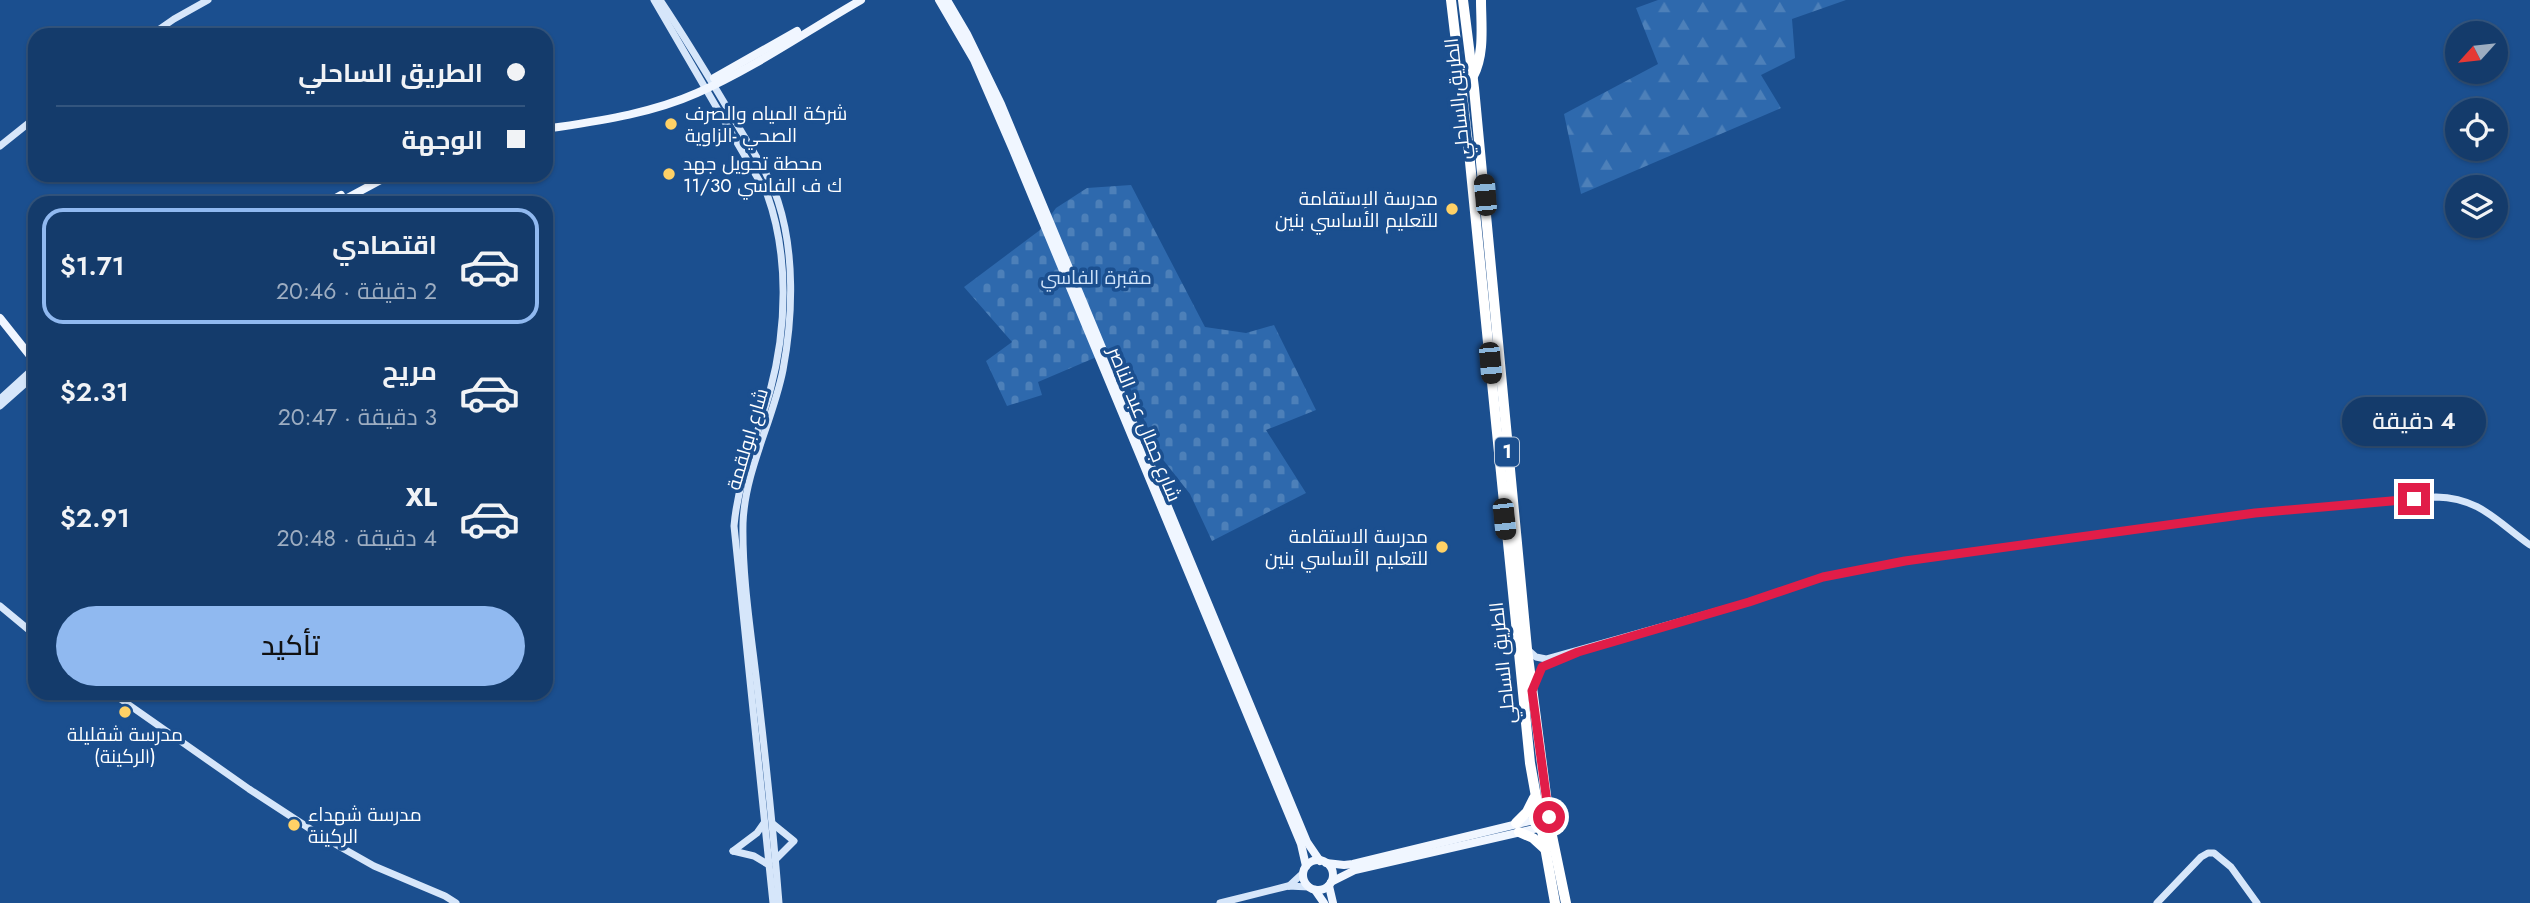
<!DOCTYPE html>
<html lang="ar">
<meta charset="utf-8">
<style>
:root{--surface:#143b6b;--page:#214673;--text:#f1f3f6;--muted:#9dadc1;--line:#33557e;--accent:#90b9f0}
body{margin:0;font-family:Jost,Cairo,sans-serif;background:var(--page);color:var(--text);direction:rtl;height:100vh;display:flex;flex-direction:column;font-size:26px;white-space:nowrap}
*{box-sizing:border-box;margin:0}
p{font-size:23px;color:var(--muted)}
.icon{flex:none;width:38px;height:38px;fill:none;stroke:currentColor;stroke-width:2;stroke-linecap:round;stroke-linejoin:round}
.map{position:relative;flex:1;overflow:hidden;direction:ltr}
.details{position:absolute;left:28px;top:196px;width:525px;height:504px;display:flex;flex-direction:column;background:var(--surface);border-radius:21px;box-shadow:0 2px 5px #0004,0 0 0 2px var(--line);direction:rtl}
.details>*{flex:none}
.hud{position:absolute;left:28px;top:28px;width:525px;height:154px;border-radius:21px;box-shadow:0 2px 5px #0004,0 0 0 2px var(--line);direction:rtl;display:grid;align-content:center;height:154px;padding:0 28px;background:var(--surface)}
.needle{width:46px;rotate:243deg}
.fabs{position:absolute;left:2445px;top:21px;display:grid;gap:14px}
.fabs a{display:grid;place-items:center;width:63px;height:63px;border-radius:50%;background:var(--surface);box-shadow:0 2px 5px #0004,0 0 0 2px var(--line);font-size:35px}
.end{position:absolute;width:32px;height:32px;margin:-16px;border:9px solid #e11d48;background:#fff;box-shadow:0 0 0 4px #fff}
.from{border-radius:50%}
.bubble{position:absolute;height:49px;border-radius:24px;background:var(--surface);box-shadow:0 2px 5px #0004,0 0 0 2px var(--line);font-size:23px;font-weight:600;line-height:49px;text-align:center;direction:rtl}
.car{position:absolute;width:21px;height:42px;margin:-21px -10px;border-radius:9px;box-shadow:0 0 5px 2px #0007;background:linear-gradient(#222 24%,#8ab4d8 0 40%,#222 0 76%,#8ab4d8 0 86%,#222 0)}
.hud b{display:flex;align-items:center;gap:24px;height:66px;font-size:26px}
.hud b+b{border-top:2px solid var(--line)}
.hud i{width:18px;height:18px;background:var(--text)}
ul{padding:12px 0 0;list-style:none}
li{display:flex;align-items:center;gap:21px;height:116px;margin:0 14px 10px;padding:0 14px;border:4px solid transparent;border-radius:21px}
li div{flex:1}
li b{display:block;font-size:26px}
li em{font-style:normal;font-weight:600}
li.selected{border-color:var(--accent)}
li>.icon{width:63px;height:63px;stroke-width:1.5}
.primary-button{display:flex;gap:14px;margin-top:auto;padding:14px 28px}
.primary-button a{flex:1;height:80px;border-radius:42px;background:var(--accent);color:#111;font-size:28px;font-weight:600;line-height:80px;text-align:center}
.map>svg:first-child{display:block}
.forest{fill:url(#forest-firs)}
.cemetery{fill:url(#cemetery-stones)}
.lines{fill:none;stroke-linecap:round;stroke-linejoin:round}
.secondary{stroke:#d6e6fa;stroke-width:7}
.primary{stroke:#f0f6ff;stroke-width:8}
.highway{stroke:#fff;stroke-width:10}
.route{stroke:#e11d48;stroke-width:9}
.poi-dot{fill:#ffd166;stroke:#1b4f8f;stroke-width:2.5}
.labels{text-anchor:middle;stroke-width:7;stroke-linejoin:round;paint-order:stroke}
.shield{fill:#1b4f8f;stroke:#bbcadd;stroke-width:2}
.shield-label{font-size:18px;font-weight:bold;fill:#fff}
.street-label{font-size:19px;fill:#fff;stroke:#1b4f8f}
.poi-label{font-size:19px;fill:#fff;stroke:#1b4f8f;text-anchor:start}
.park-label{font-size:19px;fill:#cfe3fa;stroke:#1b4f8f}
</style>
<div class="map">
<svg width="2530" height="903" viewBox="0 0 2530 903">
<defs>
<pattern id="forest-firs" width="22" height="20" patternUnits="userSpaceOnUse" patternTransform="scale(1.75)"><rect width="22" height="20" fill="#2e69ad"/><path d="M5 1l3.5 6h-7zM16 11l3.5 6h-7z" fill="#4d80b9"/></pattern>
<pattern id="cemetery-stones" width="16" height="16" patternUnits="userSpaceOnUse" patternTransform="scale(1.75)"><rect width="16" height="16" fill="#2e69ad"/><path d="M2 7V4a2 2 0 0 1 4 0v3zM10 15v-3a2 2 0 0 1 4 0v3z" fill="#4d80b9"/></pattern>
</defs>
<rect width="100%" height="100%" fill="#1b4f8f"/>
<polygon class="forest" points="1658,0 1846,0 1792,19 1795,58 1761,75 1781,108 1581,194 1564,114 1658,64 1636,8"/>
<polygon class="cemetery" points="1131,185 1205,327 1246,333 1274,325 1316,410 1266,430 1306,493 1212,541 1190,494 1161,457 1113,350 1038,382 1042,395 1007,406 986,361 1012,342 964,287 1040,230 1056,208 1087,188"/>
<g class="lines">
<g class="secondary">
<path d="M654,0L767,194C789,255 787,328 770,391C758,435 738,479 734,526L773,903"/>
<path d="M660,0C689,43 715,87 741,131C754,153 770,177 778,201C795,253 793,317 783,370C773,421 745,470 743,523C742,573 750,626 756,676C765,752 773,827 779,903"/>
<polyline points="151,35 174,19 208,0"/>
<polyline points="0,146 35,118"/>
<polyline points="0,399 35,367"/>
<polyline points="0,406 35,375"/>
<polyline points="0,606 35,635"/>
<path d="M1527,649L1536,657L1546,659L1749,602L1823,577L1905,561L2255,513L2436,497C2480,498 2496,521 2530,545"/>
<polyline points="1533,688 1542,667 1554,660"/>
<polyline points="112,693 249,789 321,836 374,866 445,896 456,903"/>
<polyline points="773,824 794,841 777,858"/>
<polyline points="733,851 757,833 764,823"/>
<polyline points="733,851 754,856 769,865"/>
<polyline points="1289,886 1303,873"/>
<polyline points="1220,903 1288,886 1309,887"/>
<polyline points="2157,903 2201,857 2208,853 2214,853 2231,867 2257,903"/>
</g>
<g class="primary">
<polyline points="939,0 974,60 1013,150 1301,844 1306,866"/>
<polyline points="947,0 967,34 1001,104 1307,842 1320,861"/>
<polyline points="714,78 797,31"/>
<path d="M546,129C597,121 650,114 697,93C754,68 807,31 861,0"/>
<polyline points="327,203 341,195"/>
<polyline points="338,203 390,175"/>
<polyline points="0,318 35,362"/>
<circle cx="1318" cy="875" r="15"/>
<polyline points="1326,863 1344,865 1353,864 1546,817"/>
<polyline points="1331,882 1355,870 1547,826"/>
<polyline points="1329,886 1333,903"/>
<polyline points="1315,890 1324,903"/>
</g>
<g class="highway">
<polyline points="1451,0 1469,152 1530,763 1555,903"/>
<polyline points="1463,0 1474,88 1527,649 1550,826 1566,903"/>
<path d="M1473,76C1485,54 1481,24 1481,0"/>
<polyline points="1516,823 1527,812 1534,798"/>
<polyline points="1519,832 1533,838 1544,848"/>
</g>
</g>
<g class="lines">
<polyline class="route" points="1549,817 1532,691 1542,667 1578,652 1749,602 1823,577 1905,561 2255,513 2414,499"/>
</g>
<g class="poi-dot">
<circle cx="671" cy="124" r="7"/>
<circle cx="669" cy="174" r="7"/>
<circle cx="1452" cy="209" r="7"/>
<circle cx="1442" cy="547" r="7"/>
<circle cx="125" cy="712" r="7"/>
<circle cx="294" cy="825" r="7"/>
</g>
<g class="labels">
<rect class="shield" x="1495" y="437.5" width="24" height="29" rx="5"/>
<g class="shield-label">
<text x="1507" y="458">1</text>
</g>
<g class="street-label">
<text transform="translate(1457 99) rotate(-96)" y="7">الطريق الساحلي</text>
<text transform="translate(1145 424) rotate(68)" y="7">شارع جمال عبد الناصر</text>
<text transform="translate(747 439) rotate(-74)" y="7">شارع ابولقمة</text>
<text transform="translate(1502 663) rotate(-96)" y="7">الطريق الساحلي</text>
</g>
<g class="poi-label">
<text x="685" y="120">شركة المياه والصرف<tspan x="685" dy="22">الصحي -الزاوية</tspan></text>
<text x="683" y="170">محطة تحويل جهد<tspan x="683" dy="22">11/30 ك ف الفاسي</tspan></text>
<text x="1438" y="205" text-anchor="end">مدرسة اﻹستقامة<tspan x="1438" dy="22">للتعليم اﻷساسي بنين</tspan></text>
<text x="1428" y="543" text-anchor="end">مدرسة الاستقامة<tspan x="1428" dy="22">للتعليم الأساسي بنين</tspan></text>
<text x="125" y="741" text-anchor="middle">مدرسة شقليلة<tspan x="125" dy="22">(الركينة)</tspan></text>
<text x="308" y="821">مدرسة شهداء<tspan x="308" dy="22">الركينة</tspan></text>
</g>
<g class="park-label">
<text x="1096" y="284">مقبرة الفاسي</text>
</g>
</g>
</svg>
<div class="fabs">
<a><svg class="needle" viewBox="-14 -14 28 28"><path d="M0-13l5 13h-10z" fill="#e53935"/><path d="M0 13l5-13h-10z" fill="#9dadc1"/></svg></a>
<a><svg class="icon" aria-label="locate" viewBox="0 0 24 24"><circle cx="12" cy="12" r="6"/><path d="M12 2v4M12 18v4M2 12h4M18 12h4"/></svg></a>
<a><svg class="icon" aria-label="layers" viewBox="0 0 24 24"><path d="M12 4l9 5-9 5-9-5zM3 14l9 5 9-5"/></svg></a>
</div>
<i class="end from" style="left:1549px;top:817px"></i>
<i class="end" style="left:2414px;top:499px"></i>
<div class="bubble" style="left:2342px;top:397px;width:144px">4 دقيقة</div>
<i class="car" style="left:1485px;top:195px;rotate:355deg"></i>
<i class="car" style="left:1490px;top:363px;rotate:175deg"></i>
<i class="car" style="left:1504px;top:519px;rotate:174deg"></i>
<div class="hud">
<b><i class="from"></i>الطريق الساحلي</b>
<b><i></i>الوجهة</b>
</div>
<section class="details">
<ul>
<li class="selected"><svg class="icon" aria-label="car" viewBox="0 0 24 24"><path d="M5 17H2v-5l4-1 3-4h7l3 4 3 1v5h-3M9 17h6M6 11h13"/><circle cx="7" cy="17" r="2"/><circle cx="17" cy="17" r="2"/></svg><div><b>اقتصادي</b><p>2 دقيقة · 20:46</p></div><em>$1.71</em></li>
<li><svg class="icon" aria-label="car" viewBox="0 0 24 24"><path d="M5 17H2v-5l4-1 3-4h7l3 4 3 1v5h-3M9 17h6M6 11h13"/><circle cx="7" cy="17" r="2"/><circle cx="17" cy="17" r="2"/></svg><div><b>مريح</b><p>3 دقيقة · 20:47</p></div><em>$2.31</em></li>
<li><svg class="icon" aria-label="car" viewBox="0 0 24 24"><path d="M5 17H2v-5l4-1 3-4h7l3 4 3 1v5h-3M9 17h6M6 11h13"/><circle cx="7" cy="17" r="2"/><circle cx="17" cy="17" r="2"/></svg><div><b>XL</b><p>4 دقيقة · 20:48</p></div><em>$2.91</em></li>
</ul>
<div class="primary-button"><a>تأكيد</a></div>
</section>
</div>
